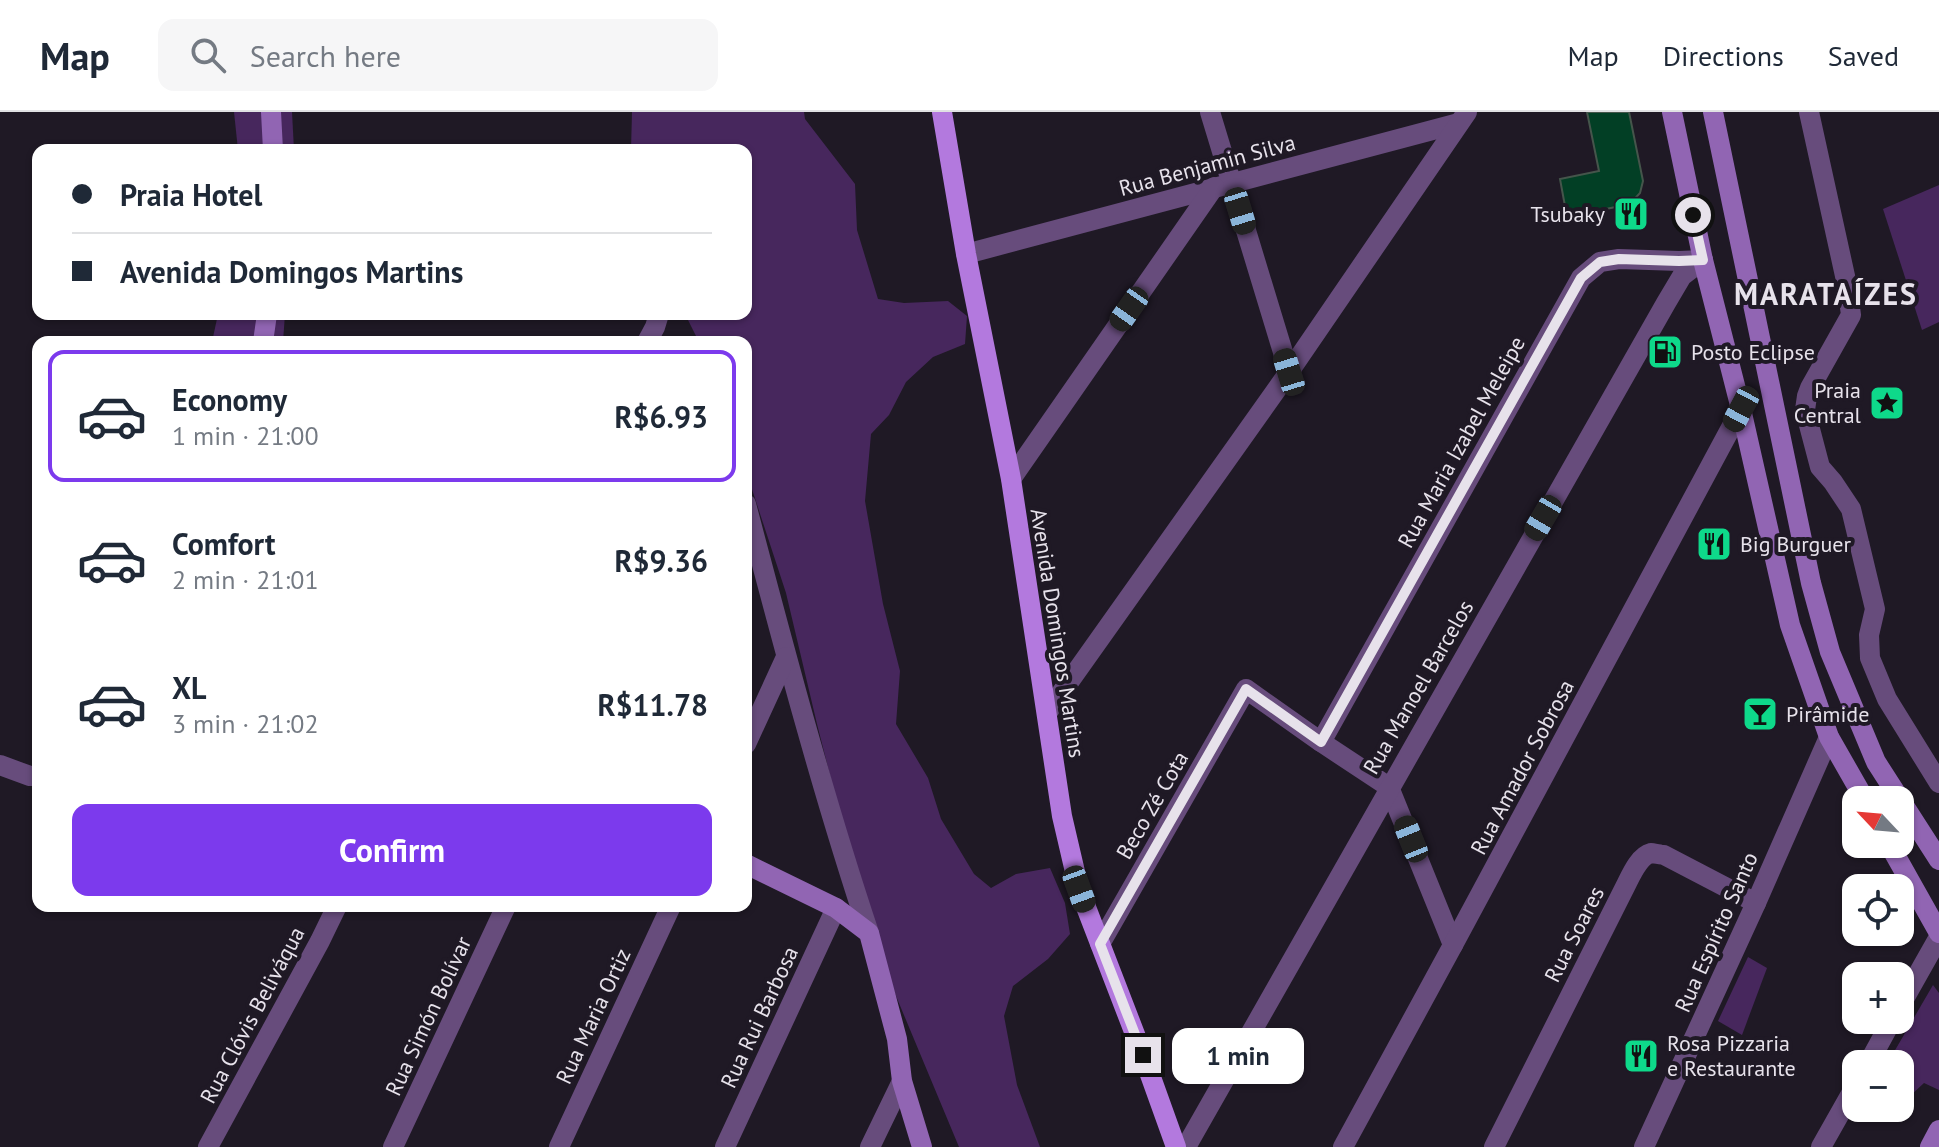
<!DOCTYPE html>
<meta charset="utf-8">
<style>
:root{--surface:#fff;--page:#f6f6f7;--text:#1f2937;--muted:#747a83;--line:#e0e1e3;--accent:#7c3aed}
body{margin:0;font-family:"PT Sans",sans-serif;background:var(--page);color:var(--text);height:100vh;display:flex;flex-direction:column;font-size:30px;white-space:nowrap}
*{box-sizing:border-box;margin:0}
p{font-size:26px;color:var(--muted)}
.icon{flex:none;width:44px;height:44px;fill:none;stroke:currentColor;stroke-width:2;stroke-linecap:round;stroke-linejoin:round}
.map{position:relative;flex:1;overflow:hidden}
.drawer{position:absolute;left:32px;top:224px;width:720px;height:576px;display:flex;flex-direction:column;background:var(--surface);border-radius:16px;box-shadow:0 2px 6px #0004}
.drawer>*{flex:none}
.top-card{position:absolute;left:32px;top:32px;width:720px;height:176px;border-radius:16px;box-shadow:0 2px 6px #0004;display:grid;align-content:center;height:176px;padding:0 40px;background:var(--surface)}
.needle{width:52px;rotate:296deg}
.fabs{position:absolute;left:1842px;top:674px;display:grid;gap:16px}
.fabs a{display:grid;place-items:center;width:72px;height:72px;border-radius:16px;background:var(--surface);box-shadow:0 2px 6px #0004;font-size:40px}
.end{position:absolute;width:36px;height:36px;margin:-18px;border:10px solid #e7e2eb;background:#111;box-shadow:0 0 0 4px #111}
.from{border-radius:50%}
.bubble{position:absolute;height:56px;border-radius:16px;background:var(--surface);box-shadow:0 2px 6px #0004;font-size:26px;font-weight:600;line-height:56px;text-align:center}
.car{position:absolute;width:24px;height:48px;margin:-24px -12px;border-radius:10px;box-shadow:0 0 6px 2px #0007;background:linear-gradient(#222 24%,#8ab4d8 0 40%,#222 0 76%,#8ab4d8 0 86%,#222 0)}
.top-card b{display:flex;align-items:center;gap:28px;height:76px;font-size:30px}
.top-card b+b{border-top:2px solid var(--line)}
.top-card i{width:20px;height:20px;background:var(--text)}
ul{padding:14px 0 0;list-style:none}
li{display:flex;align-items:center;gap:24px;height:132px;margin:0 16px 12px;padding:0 24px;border:4px solid transparent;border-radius:16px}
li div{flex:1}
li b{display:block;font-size:30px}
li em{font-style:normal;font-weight:600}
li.active{border-color:var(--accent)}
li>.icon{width:72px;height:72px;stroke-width:1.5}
.action{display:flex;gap:16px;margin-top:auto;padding:16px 40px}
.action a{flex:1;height:92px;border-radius:16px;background:var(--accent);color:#fff;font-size:32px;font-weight:600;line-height:92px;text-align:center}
header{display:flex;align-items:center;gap:48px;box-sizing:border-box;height:112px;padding:0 40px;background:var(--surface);border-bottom:2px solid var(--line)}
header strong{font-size:38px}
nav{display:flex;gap:44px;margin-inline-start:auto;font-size:28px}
.search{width:560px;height:72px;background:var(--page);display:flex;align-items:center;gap:20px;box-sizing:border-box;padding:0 28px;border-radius:16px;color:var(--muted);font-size:30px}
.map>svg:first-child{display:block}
.green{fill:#47275d}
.building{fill:#023f25;stroke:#45554b;stroke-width:2}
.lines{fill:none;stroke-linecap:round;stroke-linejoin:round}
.street{stroke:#674c7c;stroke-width:20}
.secondary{stroke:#9165b3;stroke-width:20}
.primary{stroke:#b379de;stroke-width:20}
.route{stroke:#e7e2eb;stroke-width:10}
.labels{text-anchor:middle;stroke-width:8;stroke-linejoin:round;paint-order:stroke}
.street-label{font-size:22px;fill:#e7e2eb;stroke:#1f1925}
.poi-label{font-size:22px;fill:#e7e2eb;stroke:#1f1925;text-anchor:start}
.district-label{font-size:30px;font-weight:bold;letter-spacing:2px;fill:#e7e2eb;stroke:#1f1925}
</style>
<header>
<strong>Map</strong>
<div class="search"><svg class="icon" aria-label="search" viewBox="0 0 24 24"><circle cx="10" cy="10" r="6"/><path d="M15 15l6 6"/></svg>Search here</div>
<nav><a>Map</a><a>Directions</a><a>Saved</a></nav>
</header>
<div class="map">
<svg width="1939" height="1035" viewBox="0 0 1939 1035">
<rect width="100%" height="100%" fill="#1f1925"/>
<g class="green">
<polygon points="234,0 292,0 294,38 238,38"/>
<polygon points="632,0 804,0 805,7 855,72 857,118 878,187 904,191 948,189 967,204 965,232 933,245 906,270 889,303 871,322 865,389 883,492 900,559 896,612 928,666 941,707 974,762 991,776 1016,762 1050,756 1065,791 1070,822 1048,847 1013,874 1004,904 1017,973 1040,1035 959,1035 896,884 861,785 817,612 786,481 746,359 746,230 699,230 685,202 746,202 746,38 631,38"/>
<polygon points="1939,73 1939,210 1922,218 1883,97"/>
<polygon points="218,202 285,202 283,230 212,230"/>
<polygon points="1748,845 1767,856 1742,923 1718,909"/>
<polygon points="1933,873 1939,881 1939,978 1924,971 1911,983 1900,976 1900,952 1887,952"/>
</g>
<polygon class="building" points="1587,0 1629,0 1643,69 1640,81 1630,92 1567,105 1560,67 1599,59"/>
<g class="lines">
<g class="street">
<polyline points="1210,0 1289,260"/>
<polyline points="1809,0 1847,173 1851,203 1810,276 1807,284 1805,298 1820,355 1833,370 1851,397 1875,497 1869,523 1870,546 1887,587 1939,671"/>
<polyline points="966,142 1459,11"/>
<polyline points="647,230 655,215 659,202"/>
<polyline points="1011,367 1214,75"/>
<path d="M746,392C784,536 822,680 869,821"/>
<polyline points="1047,601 1289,260 1467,0"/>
<polyline points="1321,630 1581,166 1600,150 1619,147 1679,149 1703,148"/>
<polyline points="746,632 786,545"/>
<polyline points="0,653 30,664 38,664"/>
<polyline points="1100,832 1246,577 1321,630 1389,675 1453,833"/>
<polyline points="1900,894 1939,825"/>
<polyline points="1868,952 1892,908"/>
<polyline points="208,1035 320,829 337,794"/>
<polyline points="393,1035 506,794"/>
<polyline points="559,1035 671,794"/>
<polyline points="725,1035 836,796"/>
<polyline points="870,1035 902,969"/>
<polyline points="1186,1035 1666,191 1682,164 1703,148"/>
<polyline points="1343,1035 1453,833 1741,297"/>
<path d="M1494,1035L1626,773C1631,763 1639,744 1651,741C1653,741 1662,743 1664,743L1756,791"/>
<polyline points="1644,1035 1756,791 1829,625"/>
<polyline points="1821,1035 1856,973"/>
</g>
<g class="secondary">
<polyline points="271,0 273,38"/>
<polyline points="1672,0 1703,148 1741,297 1790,513 1829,625 1865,688"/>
<polyline points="1713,0 1811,471 1830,540 1876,650 1939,748"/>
<polyline points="263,230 267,202"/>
<polyline points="1889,732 1939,821"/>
<polyline points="746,752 836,796 869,821 897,927 902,969 922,1035"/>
<polyline points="1930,1035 1939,1018"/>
</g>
<polyline class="primary" points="942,0 966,142 1011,367 1062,704 1079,777 1143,943 1176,1035"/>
</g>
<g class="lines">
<polyline class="route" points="1143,943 1100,832 1246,577 1321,630 1581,166 1600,150 1619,147 1679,149 1703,148 1693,103"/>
</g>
<defs>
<symbol id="restaurant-square" viewBox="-11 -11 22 22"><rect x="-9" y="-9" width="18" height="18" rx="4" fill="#0ed98a" stroke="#1f1925"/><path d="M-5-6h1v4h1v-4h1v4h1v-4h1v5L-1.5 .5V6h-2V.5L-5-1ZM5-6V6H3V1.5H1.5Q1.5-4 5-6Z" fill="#111"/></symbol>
<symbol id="fuel-square" viewBox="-11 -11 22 22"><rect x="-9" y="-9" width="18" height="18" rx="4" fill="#0ed98a" stroke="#1f1925"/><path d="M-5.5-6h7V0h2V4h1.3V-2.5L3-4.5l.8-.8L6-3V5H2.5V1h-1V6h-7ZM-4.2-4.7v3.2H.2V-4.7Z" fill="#111"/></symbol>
<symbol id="sight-square" viewBox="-11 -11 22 22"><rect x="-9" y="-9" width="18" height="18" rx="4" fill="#0ed98a" stroke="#1f1925"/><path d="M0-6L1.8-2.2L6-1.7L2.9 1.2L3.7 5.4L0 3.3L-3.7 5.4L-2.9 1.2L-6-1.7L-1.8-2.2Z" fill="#111"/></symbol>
<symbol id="bar-square" viewBox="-11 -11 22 22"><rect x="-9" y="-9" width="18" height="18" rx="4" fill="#0ed98a" stroke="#1f1925"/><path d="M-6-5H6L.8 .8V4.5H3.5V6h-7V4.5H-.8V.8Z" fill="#111"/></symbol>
</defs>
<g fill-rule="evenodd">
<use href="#restaurant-square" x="1611" y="82" width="40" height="40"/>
<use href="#fuel-square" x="1645" y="220" width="40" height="40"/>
<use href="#sight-square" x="1867" y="271" width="40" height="40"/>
<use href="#restaurant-square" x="1694" y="412" width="40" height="40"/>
<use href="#bar-square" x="1740" y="582" width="40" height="40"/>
<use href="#restaurant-square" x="1621" y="924" width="40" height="40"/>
</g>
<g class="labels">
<g class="street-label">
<text transform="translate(1207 53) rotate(-15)" y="8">Rua Benjamin Silva</text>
<text transform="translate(1461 330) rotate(-61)" y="8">Rua Maria Izabel Meleipe</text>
<text transform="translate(1058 521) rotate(81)" y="8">Avenida Domingos Martins</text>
<text transform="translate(1418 575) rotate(-60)" y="8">Rua Manoel Barcelos</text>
<text transform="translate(1522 655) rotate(-62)" y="8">Rua Amador Sobrosa</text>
<text transform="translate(1152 693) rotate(-60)" y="8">Beco Zé Cota</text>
<text transform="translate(1716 820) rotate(-66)" y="8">Rua Espírito Santo</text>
<text transform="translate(1574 822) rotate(-63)" y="8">Rua Soares</text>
<text transform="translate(252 903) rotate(-62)" y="8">Rua Clóvis Beliváqua</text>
<text transform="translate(428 904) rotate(-65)" y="8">Rua Simón Bolívar</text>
<text transform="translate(593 904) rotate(-65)" y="8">Rua Maria Ortiz</text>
<text transform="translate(759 905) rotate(-65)" y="8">Rua Rui Barbosa</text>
</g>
<g class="poi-label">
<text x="1605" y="110" text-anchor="end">Tsubaky</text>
<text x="1691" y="248">Posto Eclipse</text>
<text x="1861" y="286" text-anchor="end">Praia<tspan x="1861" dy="25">Central</tspan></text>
<text x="1740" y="440">Big Burguer</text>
<text x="1786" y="610">Pirâmide</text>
<text x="1667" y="939">Rosa Pizzaria<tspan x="1667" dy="25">e Restaurante</tspan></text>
</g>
<g class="district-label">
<text x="1826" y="193">MARATAÍZES</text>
</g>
</g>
</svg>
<div class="fabs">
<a><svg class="needle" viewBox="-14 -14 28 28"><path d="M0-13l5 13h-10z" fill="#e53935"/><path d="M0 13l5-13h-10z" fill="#747a83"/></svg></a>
<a><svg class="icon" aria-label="locate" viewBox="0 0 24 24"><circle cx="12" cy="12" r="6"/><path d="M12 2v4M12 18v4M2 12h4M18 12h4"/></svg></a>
<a>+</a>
<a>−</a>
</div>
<i class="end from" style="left:1693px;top:103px"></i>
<i class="end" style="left:1143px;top:943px"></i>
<div class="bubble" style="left:1172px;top:916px;width:132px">1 min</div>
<i class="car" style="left:1240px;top:99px;rotate:163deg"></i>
<i class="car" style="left:1129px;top:197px;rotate:215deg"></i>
<i class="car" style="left:1289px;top:260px;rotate:343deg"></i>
<i class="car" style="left:1741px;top:297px;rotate:208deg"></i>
<i class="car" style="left:1543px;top:406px;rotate:210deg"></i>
<i class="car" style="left:1411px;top:727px;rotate:338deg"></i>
<i class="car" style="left:1079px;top:777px;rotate:160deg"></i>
<div class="top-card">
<b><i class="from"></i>Praia Hotel</b>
<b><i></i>Avenida Domingos Martins</b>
</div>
<section class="drawer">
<ul>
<li class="active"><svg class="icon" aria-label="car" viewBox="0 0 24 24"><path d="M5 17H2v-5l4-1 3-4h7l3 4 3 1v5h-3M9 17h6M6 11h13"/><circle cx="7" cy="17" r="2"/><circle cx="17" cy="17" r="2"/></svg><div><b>Economy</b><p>1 min · 21:00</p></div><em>R$6.93</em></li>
<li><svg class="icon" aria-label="car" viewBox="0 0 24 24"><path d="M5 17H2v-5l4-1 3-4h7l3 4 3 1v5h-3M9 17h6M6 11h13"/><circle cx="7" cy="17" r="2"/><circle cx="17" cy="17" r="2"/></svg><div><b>Comfort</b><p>2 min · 21:01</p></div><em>R$9.36</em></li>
<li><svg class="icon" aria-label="car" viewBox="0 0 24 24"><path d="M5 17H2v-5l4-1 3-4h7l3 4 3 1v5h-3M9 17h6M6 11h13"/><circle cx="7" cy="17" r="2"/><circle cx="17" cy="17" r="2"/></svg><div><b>XL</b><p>3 min · 21:02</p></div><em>R$11.78</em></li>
</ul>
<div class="action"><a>Confirm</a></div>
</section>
</div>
